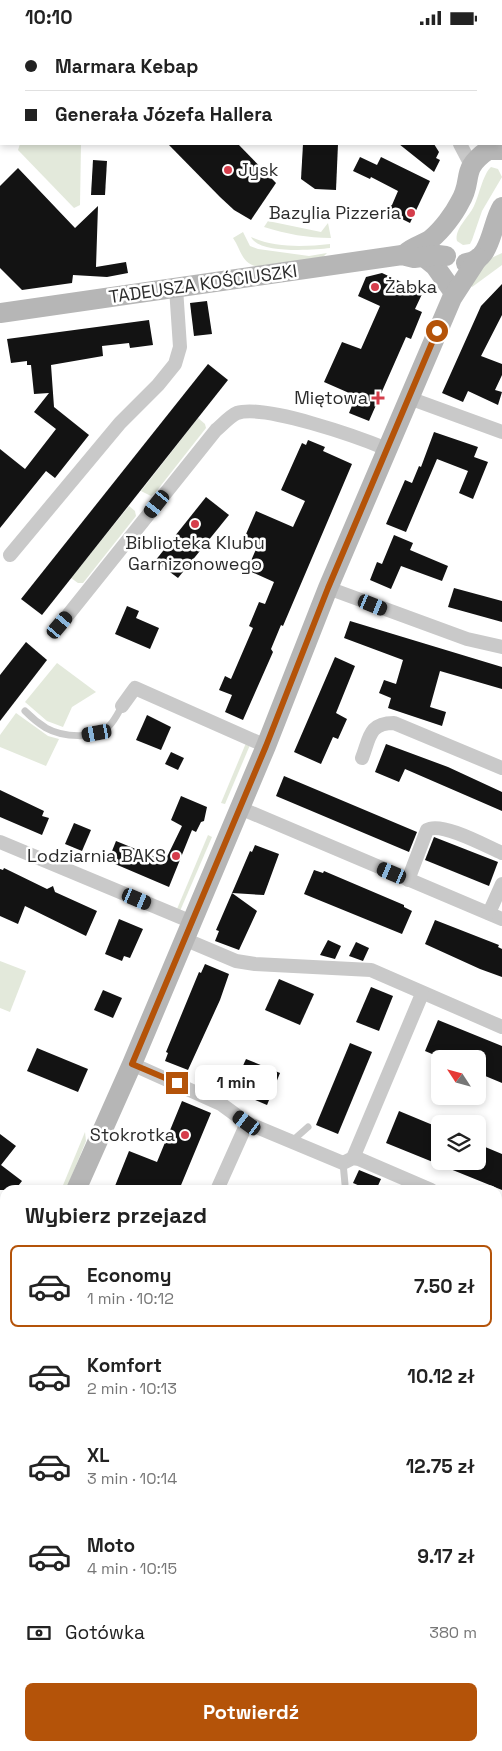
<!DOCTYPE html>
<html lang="pl">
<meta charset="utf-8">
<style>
:root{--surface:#fff;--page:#f2f2f2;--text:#222;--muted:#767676;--line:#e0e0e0;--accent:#b45309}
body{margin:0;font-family:"Space Grotesk",sans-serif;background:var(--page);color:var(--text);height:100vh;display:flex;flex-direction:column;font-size:19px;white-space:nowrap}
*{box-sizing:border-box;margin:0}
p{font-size:16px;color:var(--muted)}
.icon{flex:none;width:28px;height:28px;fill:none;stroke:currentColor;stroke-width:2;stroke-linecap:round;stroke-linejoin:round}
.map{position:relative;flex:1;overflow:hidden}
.details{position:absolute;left:0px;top:1150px;width:502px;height:566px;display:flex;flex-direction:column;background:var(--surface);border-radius:15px 15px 0 0;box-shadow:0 2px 8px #0003}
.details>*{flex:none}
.hud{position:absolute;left:0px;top:0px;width:502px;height:110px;box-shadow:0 2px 8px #0003;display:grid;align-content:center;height:110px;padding:0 25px;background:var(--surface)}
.needle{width:32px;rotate:306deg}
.fabs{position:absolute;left:431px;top:1015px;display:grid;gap:10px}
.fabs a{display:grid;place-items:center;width:55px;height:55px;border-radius:8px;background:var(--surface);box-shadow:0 2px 8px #0003;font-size:25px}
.end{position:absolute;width:22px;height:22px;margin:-11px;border:6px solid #b45309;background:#fff;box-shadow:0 0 0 2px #fff}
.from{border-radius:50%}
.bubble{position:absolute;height:35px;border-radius:8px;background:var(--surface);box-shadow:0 2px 8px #0003;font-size:16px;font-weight:700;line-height:35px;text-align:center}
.car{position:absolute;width:15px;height:30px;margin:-15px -8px;border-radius:6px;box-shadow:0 0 4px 1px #0007;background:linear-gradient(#222 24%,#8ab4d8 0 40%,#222 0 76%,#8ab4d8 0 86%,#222 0)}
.hud b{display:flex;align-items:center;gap:18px;height:48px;font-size:19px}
.hud b+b{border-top:1px solid var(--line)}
.hud i{width:12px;height:12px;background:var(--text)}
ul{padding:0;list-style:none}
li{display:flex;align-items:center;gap:15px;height:82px;margin:0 10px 8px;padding:0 15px;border:2px solid transparent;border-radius:8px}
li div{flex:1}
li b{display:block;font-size:19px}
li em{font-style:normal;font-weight:700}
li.current{border-color:var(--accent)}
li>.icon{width:45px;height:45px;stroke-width:1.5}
h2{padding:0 25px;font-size:22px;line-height:60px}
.pay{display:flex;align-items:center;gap:12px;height:55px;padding:0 25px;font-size:19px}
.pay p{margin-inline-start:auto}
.cta{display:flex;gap:10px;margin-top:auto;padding:10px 25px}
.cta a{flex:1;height:58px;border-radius:8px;background:var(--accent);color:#fff;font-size:20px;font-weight:700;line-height:58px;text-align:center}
.status{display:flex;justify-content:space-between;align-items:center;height:35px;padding:0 25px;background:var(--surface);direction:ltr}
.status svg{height:14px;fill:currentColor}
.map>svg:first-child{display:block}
.green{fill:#e3e9db}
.building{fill:#131313}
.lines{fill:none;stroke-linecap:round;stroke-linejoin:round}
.lane{stroke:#c9c9c9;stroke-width:7}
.street{stroke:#c9c9c9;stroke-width:14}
.secondary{stroke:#b6b6b6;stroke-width:20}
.route{stroke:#b45309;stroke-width:6}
.poi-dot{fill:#d53d4b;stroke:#fff;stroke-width:2}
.labels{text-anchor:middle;stroke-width:5;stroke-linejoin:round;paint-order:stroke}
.poi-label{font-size:18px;fill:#2c2c2c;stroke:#fff;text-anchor:end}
.street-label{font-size:18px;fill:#2c2c2c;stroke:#fff}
</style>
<div class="status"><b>10:10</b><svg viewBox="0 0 49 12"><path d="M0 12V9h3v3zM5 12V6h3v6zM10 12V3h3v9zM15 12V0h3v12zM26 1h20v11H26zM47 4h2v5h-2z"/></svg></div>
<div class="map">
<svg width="502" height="1716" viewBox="0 0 502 1716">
<rect width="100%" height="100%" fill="#fff"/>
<g class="green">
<polygon points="20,109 81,109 80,170 74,173 18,115"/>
<path d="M491,132L498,134L502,142L482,176L472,205L470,209L463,210L457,206C454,194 469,182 474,171C479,161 483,139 491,132Z"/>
<path d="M268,186L321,197L328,188L331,203C307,203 287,199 264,192Z"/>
<path d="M243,197L250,211L258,214L309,221L327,218L323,222L259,232C241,229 242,216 233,203Z"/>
<path d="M251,202C275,213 304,212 330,209V213C313,215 259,219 251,202Z"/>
<polygon points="502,218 502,230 472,252 469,249 487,225"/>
<polygon points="198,383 205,389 206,393 155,458 151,461 141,456"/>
<polygon points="129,471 135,476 136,481 83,548 78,548 71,543"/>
<polygon points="57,628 96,657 72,672 63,692 47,686 25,667"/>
<polygon points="16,678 48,701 59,704 46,731 0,712 0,700"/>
<polygon points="246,708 250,710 225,769 221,768"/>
<polygon points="208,800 212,802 180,876 177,874"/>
<polygon points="0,926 26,936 10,977 0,973"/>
<polygon points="85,1097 86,1106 66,1155 61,1155"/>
</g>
<g class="building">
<polygon points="168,109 238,109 276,148 251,185 234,175 220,162"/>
<polygon points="303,109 338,109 336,155 315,154 301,144"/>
<polygon points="399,109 434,109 439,117 436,123 440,125 434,137"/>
<polygon points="360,122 377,130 381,122 430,146 410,188 384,175 392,170 398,156 371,142 370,144 353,136"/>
<polygon points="93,125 107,126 105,160 91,160"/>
<polygon points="18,133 75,193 98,171 96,232 126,227 128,238 107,242 73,240 72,248 22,255 0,233 0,151"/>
<polygon points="382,238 423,257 415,274 422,277 411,304 406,302 369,386 349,378 356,361 324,347 342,307 361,314 380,271 358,261 366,242"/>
<polygon points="502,249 502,280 481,321 502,329 502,340 495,355 502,357 498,370 468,356 463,367 442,358 481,271"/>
<polygon points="207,266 212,299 194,301 190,268"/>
<polygon points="149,285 153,310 130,313 129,308 102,311 103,321 51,330 54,372 89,400 55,443 46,436 0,493 0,414 25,434 56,394 34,377 49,358 34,359 31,330 27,330 27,326 11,328 7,304"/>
<polygon points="208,329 228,345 42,580 21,564"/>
<polygon points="434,397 478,412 474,422 488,427 473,464 459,458 468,436 437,424 406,497 386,489 405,445 412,448 419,431 421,432"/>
<polygon points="308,405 325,412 323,416 352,429 283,591 281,590 271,614 273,617 243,685 225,677 232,660 219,655 225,641 231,644 253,593 249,591 259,567 265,569 274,547 247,535 257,512 243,506 256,476 293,492 305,466 281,455 302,408 306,410"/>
<polygon points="206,462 229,480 178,543 155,526"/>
<polygon points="394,500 413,508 410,515 448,531 442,546 401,531 391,554 370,545 377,527 382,529"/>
<polygon points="454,553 502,566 502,587 448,572"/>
<polygon points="127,571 139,576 136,583 159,593 150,614 115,599"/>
<polygon points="350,586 502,632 502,654 440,636 430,672 446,677 442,691 388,673 391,663 379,658 384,645 396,649 403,625 344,603"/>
<polygon points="26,607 47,625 0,686 0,640"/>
<polygon points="335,622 355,631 336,678 347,684 338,704 333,702 321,729 294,717"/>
<polygon points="147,680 171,692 161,715 136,705"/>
<polygon points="386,709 448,732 502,757 502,776 405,734 399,747 375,737"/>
<polygon points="171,717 184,723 178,735 165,729"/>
<polygon points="284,741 417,797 409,817 276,761"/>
<polygon points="0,755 44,776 42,781 49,783 42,800 0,782"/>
<polygon points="181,761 207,772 204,786 201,787 196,797 192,795 169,852 108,826 116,806 165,826 182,791 171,785"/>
<polygon points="74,788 91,795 82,816 65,809"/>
<polygon points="434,802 498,827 489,851 425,825"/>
<polygon points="255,810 279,819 264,860 232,858 250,816 252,817"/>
<polygon points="4,833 47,854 53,851 55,857 97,876 86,901 25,871 18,889 0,881 0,834 3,835"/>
<polygon points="314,835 323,838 324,836 404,870 404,872 412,876 402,899 304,859"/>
<polygon points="232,858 257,876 239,915 215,906 219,896 216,895"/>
<polygon points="119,884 143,894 130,923 124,921 122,926 105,919"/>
<polygon points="435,885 499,910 498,912 502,914 502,942 480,934 425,909"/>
<polygon points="328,905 341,911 335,924 320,920"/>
<polygon points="356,907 369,913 363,926 349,921"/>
<polygon points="205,929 229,939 220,965 188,1035 165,1026 168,1018 166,1017 199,937 201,938"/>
<polygon points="279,944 314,959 300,990 265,975"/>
<polygon points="371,952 393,961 379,996 356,987"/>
<polygon points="103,955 122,963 113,983 94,975"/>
<polygon points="438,985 502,1011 502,1048 478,1038 478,1024 444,1024 425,1016"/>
<polygon points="350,1008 372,1017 338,1099 316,1090"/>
<polygon points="37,1013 88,1034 78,1057 27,1036"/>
<polygon points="246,1024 280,1038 267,1070 232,1055"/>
<polygon points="182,1066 211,1078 179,1155 125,1155 115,1151 129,1116 157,1127"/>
<polygon points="399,1076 440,1093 440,1126 478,1126 478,1109 502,1119 502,1155 386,1108"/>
<polygon points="0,1099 16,1111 1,1130 22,1146 15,1155 0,1155"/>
<polygon points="359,1135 381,1144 376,1155 369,1155 353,1148"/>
</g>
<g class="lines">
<g class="lane">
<path d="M25,676C31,682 38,688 46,693C62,702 95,705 109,691C115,685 118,678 122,671"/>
<polyline points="291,1107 308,1092"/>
<polyline points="343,1128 345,1149"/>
<polyline points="0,1461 5,1462"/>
<polyline points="19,1716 19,1711"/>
<polyline points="364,1716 365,1711"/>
</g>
<g class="street">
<polyline points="356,0 357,1"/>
<polyline points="460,109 471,130"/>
<polyline points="409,363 502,397"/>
<polyline points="10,520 120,388 158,350 175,329 180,312 176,253"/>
<polyline points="328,553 467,604 502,612"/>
<path d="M60,590L216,395C222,390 230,381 237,378C265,369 358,402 387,414"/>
<polyline points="122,671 135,653 266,711"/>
<path d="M362,723C370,702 369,688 394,688L502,733"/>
<polyline points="240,773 502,884"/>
<polyline points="0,807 192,887"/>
<path d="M408,845L427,795C441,786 486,811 502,818"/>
<polyline points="489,878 502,849"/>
<polyline points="184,904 236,926 255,929 371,935 502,992"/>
<polyline points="132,1029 221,1069 247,1088 343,1128 353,1123 359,1124 431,1155"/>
<polyline points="353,1123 422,959"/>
<polyline points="217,1155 247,1088"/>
<polyline points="498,1182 502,1184"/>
<polyline points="498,1332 500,1325"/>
<polyline points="0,1346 5,1348"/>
</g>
<g class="secondary">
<polyline points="24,0 25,1"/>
<polyline points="70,1 71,0"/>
<polyline points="99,1 100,0"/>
<polyline points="0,68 1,67"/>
<polyline points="0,95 1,94"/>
<path d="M405,219C413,211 423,210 431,204C442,195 454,179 460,167C474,144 459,135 488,115H502"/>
<polyline points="424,222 435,231 452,255"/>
<path d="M466,228C492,226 491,189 502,172"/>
<polyline points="0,278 402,220 414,223 438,220 446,221"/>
<polyline points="76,1155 132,1029 266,711 328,553 452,263 478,223"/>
<polyline points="0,1334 5,1322"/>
</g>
</g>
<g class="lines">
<polyline class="route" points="177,1048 132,1029 266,711 328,553 437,296"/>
</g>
<g class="poi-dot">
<circle cx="228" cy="135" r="5"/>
<circle cx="411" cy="178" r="5"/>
<circle cx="375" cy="252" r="5"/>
<path d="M375.5 355.5h5v5h5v5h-5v5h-5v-5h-5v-5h5z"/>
<circle cx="195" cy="489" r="5"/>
<circle cx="176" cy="821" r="5"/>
<circle cx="185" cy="1100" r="5"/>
</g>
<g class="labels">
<g class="poi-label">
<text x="238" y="141" text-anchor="start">Jysk</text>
<text x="401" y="184">Bazylia Pizzeria</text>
<text x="385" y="258" text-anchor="start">Żabka</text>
<text x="368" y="369">Miętowa</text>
<text x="195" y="514" text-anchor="middle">Biblioteka Klubu<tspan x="195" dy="21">Garnizonowego</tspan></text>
<text x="166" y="827">Lodziarnia BAKS</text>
<text x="175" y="1106">Stokrotka</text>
</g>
<g class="street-label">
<text transform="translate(203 249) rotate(-8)" y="6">TADEUSZA KOŚCIUSZKI</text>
</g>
</g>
</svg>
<div class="fabs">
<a><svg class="needle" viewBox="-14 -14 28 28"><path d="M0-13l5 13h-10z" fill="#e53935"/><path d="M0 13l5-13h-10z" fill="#767676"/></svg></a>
<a><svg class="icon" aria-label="layers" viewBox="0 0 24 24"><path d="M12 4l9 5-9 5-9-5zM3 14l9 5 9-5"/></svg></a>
</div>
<i class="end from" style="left:437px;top:296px"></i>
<i class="end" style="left:177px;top:1048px"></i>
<div class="bubble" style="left:195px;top:1030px;width:82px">1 min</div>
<i class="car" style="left:157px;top:469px;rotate:218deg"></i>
<i class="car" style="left:373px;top:570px;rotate:112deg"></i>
<i class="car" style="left:60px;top:590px;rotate:40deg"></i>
<i class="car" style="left:97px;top:698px;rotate:260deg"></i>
<i class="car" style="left:392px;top:838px;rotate:293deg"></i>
<i class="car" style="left:137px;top:864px;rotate:113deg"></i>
<i class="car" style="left:247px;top:1088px;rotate:306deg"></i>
<div class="hud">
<b><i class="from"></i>Marmara Kebap</b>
<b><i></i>Generała Józefa Hallera</b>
</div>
<section class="details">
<h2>Wybierz przejazd</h2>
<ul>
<li class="current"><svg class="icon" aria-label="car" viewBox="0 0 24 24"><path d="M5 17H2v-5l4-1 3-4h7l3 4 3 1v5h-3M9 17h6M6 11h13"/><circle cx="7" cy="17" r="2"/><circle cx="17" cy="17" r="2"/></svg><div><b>Economy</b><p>1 min · 10:12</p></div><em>7.50 zł</em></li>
<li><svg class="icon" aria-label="car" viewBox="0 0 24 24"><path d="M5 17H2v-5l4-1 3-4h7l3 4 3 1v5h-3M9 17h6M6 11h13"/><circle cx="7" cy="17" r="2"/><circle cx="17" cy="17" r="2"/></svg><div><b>Komfort</b><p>2 min · 10:13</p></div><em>10.12 zł</em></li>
<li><svg class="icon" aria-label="car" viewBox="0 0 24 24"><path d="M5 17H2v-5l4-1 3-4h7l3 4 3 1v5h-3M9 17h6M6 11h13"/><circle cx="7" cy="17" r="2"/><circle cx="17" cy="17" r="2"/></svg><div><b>XL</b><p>3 min · 10:14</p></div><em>12.75 zł</em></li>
<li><svg class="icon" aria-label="car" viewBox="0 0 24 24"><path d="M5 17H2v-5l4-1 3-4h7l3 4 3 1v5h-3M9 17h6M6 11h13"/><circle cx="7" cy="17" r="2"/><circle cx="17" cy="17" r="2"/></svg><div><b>Moto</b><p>4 min · 10:15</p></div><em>9.17 zł</em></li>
</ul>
<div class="pay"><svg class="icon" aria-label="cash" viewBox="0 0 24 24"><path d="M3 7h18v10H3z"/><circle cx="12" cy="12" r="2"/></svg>Gotówka<p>380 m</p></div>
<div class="cta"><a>Potwierdź</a></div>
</section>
</div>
